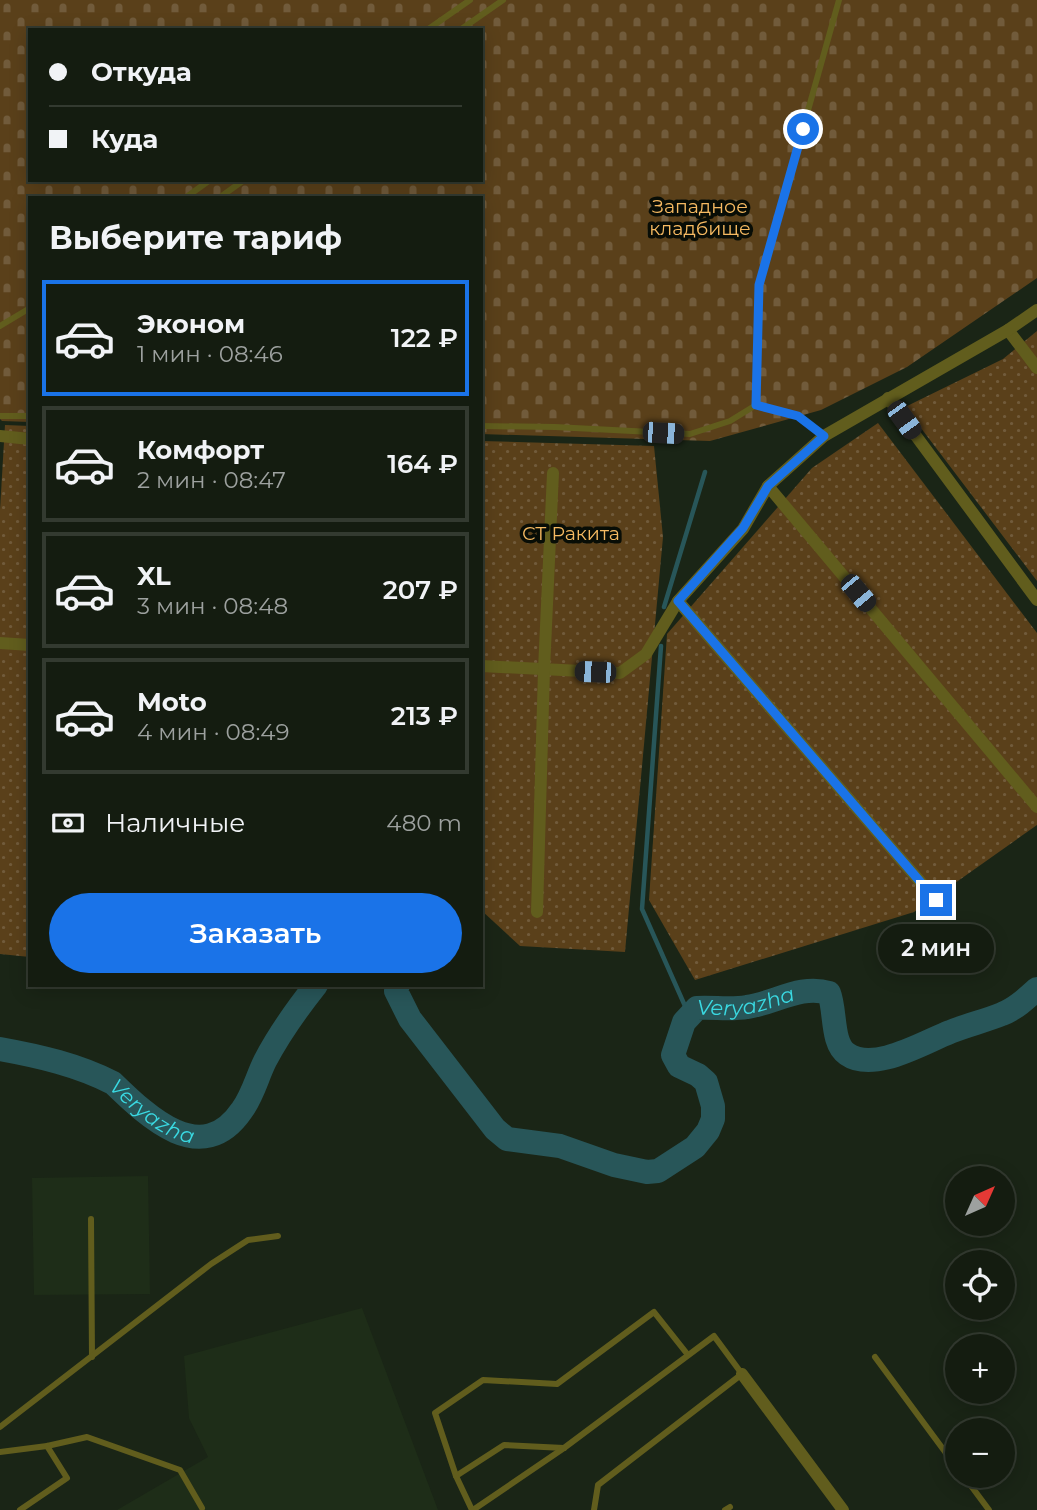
<!DOCTYPE html>
<html lang="ru">
<meta charset="utf-8">
<style>
:root{--surface:#141c10;--page:#21291e;--text:#f1f3f6;--muted:#9da19f;--line:#333a30;--accent:#1a73e8}
body{margin:0;font-family:Montserrat,sans-serif;background:var(--page);color:var(--text);height:100vh;display:flex;flex-direction:column;font-size:26px;white-space:nowrap}
*{box-sizing:border-box;margin:0}
p{font-size:23px;color:var(--muted)}
.icon{flex:none;width:38px;height:38px;fill:none;stroke:currentColor;stroke-width:2;stroke-linecap:round;stroke-linejoin:round}
.map{position:relative;flex:1;overflow:hidden}
.drawer{position:absolute;left:28px;top:196px;width:455px;height:791px;display:flex;flex-direction:column;background:var(--surface);border-radius:0px;box-shadow:0 4px 18px #0003,0 0 0 2px var(--line)}
.drawer>*{flex:none}
.guide{position:absolute;left:28px;top:28px;width:455px;height:154px;border-radius:0px;box-shadow:0 4px 18px #0003,0 0 0 2px var(--line);display:grid;align-content:center;height:154px;padding:0 21px;background:var(--surface)}
.needle{width:46px;rotate:45deg}
.fabs{position:absolute;left:945px;top:1166px;display:grid;gap:14px}
.fabs a{display:grid;place-items:center;width:70px;height:70px;border-radius:50%;background:var(--surface);box-shadow:0 4px 18px #0003,0 0 0 2px var(--line);font-size:35px}
.end{position:absolute;width:32px;height:32px;margin:-16px;border:9px solid #1a73e8;background:#fff;box-shadow:0 0 0 4px #fff}
.from{border-radius:50%}
.bubble{position:absolute;height:49px;border-radius:24px;background:var(--surface);box-shadow:0 4px 18px #0003,0 0 0 2px var(--line);font-size:23px;font-weight:600;line-height:49px;text-align:center}
.car{position:absolute;width:21px;height:42px;margin:-21px -10px;border-radius:9px;box-shadow:0 0 5px 2px #0007;background:linear-gradient(#222 24%,#8ab4d8 0 40%,#222 0 76%,#8ab4d8 0 86%,#222 0)}
.guide b{display:flex;align-items:center;gap:24px;height:66px;font-size:26px}
.guide b+b{border-top:2px solid var(--line)}
.guide i{width:18px;height:18px;background:var(--text)}
ul{padding:0;list-style:none}
li{display:flex;align-items:center;gap:21px;height:116px;margin:0 14px 10px;padding:0 7px;border:4px solid var(--line);border-radius:0px}
li div{flex:1}
li b{display:block;font-size:26px}
li em{font-style:normal;font-weight:600}
li.selected{border-color:var(--accent)}
li>.icon{width:63px;height:63px;stroke-width:1.5}
h2{padding:0 21px;font-size:32px;line-height:84px}
.pay{display:flex;align-items:center;gap:18px;height:77px;padding:0 21px;font-size:26px}
.pay p{margin-inline-start:auto}
.action{display:flex;gap:14px;margin-top:auto;padding:14px 21px}
.action a{flex:1;height:80px;border-radius:42px;background:var(--accent);color:#fff;font-size:28px;font-weight:600;line-height:80px;text-align:center}
.map>svg:first-child{display:block}
.built{fill:#1e2d18}
.cemetery{fill:url(#cemetery-stones);fill-rule:evenodd}
.garden{fill:url(#garden-dots)}
.lines{fill:none;stroke-linecap:round;stroke-linejoin:round}
.stream{stroke:#285659;stroke-width:4.5}
.river{stroke:#285659;stroke-width:24}
.service{stroke:#615d1d;stroke-width:6}
.minor{stroke:#615d1d;stroke-width:12}
.route{stroke:#1a73e8;stroke-width:9}
.labels{text-anchor:middle;stroke-width:7;stroke-linejoin:round;paint-order:stroke}
.park-label{font-size:19px;fill:#f6ba62;stroke:#080d06}
.water-label{font-size:21px;font-style:italic;fill:#3ad9e2;stroke:#080d06}
</style>
<div class="map">
<svg width="1037" height="1510" viewBox="0 0 1037 1510">
<defs>
<pattern id="cemetery-stones" width="16" height="16" patternUnits="userSpaceOnUse" patternTransform="scale(1.75)"><rect width="16" height="16" fill="#5a401a"/><path d="M2 7V4a2 2 0 0 1 4 0v3zM10 15v-3a2 2 0 0 1 4 0v3z" fill="#715b3b"/></pattern>
<pattern id="garden-dots" width="8" height="8" patternUnits="userSpaceOnUse" patternTransform="scale(1.75)"><rect width="8" height="8" fill="#5a401a"/><path d="M2 2h.1M6 6h.1" fill="none" stroke="#715b3b" stroke-width="1.8" stroke-linecap="round"/></pattern>
</defs>
<rect width="100%" height="100%" fill="#1a2516"/>
<g class="built">
<polygon points="148,1176 150,1294 34,1295 32,1178"/>
<polygon points="362,1308 438,1510 117,1510 208,1457 189,1418 184,1356"/>
</g>
<path class="cemetery" d="M0,0H1037V278L907,367L821,410L710,441L481,434V198H30V422L2,421L0,419ZM30,30H481V180H30Z"/>
<g class="garden">
<polygon points="1037,331 1037,581 905,407 1003,359"/>
<polygon points="878,423 1037,633 1037,825 914,912 695,980 649,900 667,634 812,468"/>
<polygon points="5,425 30,426 30,957 0,954 0,510"/>
<polygon points="481,441 654,446 663,537 625,952 520,946 481,910"/>
</g>
<g class="lines">
<g class="stream">
<polyline points="664,607 705,472"/>
<polyline points="661,646 642,909 689,1015"/>
</g>
<g class="river">
<path id="s1" d="M398,985L396,991L410,1019L495,1129L507,1139L560,1146L614,1165L647,1172L658,1171L695,1147L708,1131L713,1119V1106L706,1082L698,1075L679,1066L673,1055L684,1022L697,1008C714,1007 731,1010 747,1007C775,1003 801,984 829,993C836,1011 831,1043 847,1054C874,1073 924,1042 950,1032C967,1025 985,1021 1002,1014C1015,1009 1026,999 1037,989"/>
<path id="s2" d="M0,1049C39,1056 78,1065 113,1083C148,1117 202,1169 242,1110C253,1095 257,1077 265,1061C279,1034 297,1009 316,985"/>
</g>
<g class="service">
<polyline points="427,30 470,0"/>
<polyline points="460,30 503,0"/>
<polyline points="185,198 210,180"/>
<polyline points="219,198 244,180"/>
<polyline points="0,326 30,308"/>
<polyline points="0,416 30,416"/>
<polyline points="481,426 555,427 690,434 730,421 756,405"/>
<polyline points="824,436 798,416 756,405 759,285 839,0"/>
<polyline points="91,1219 92,1357"/>
<polyline points="875,1357 957,1468"/>
<polyline points="0,1427 211,1264 248,1240 278,1236"/>
<polyline points="0,1452 47,1446 87,1437 180,1470 202,1508"/>
<polyline points="963,1475 989,1510"/>
<polyline points="456,1476 504,1445 564,1448"/>
<polyline points="20,1510 67,1478 47,1446"/>
<polyline points="472,1510 456,1476 435,1413 483,1380 557,1384 654,1312 688,1355"/>
<polyline points="473,1510 564,1448 714,1336 742,1374 598,1485 594,1510"/>
<polyline points="725,1510 730,1507"/>
</g>
<g class="minor">
<polyline points="1008,330 1037,368"/>
<polyline points="888,398 1037,600"/>
<polyline points="0,436 30,439"/>
<polyline points="768,486 1037,807"/>
<polyline points="678,601 936,900"/>
<polyline points="0,643 30,645"/>
<polyline points="481,666 620,673 646,654 678,601 743,529 768,486 824,436 1008,330 1037,310"/>
<polyline points="537,912 544,670 553,473"/>
<polyline points="742,1374 843,1510"/>
</g>
</g>
<g class="lines">
<polyline class="route" points="803,129 759,285 756,405 798,416 824,436 768,486 743,528 678,601 936,900"/>
</g>
<g class="labels">
<g class="park-label">
<text x="700" y="213">Западное<tspan x="700" dy="22">кладбище</tspan></text>
<text x="571" y="540">СТ Ракита</text>
</g>
<g class="water-label">
<text dy="7" stroke="none"><textPath href="#s1" startOffset="611">Veryazha</textPath></text>
<text dy="7" stroke="none"><textPath href="#s2" startOffset="168">Veryazha</textPath></text>
</g>
</g>
</svg>
<div class="fabs">
<a><svg class="needle" viewBox="-14 -14 28 28"><path d="M0-13l5 13h-10z" fill="#e53935"/><path d="M0 13l5-13h-10z" fill="#9da19f"/></svg></a>
<a><svg class="icon" aria-label="locate" viewBox="0 0 24 24"><circle cx="12" cy="12" r="6"/><path d="M12 2v4M12 18v4M2 12h4M18 12h4"/></svg></a>
<a>+</a>
<a>−</a>
</div>
<i class="end from" style="left:803px;top:129px"></i>
<i class="end" style="left:936px;top:900px"></i>
<div class="bubble" style="left:878px;top:924px;width:116px">2 мин</div>
<i class="car" style="left:904px;top:420px;rotate:144deg"></i>
<i class="car" style="left:663px;top:433px;rotate:93deg"></i>
<i class="car" style="left:858px;top:593px;rotate:140deg"></i>
<i class="car" style="left:595px;top:672px;rotate:272deg"></i>
<div class="guide">
<b><i class="from"></i>Откуда</b>
<b><i></i>Куда</b>
</div>
<section class="drawer">
<h2>Выберите тариф</h2>
<ul>
<li class="selected"><svg class="icon" aria-label="car" viewBox="0 0 24 24"><path d="M5 17H2v-5l4-1 3-4h7l3 4 3 1v5h-3M9 17h6M6 11h13"/><circle cx="7" cy="17" r="2"/><circle cx="17" cy="17" r="2"/></svg><div><b>Эконом</b><p>1 мин · 08:46</p></div><em>122 ₽</em></li>
<li><svg class="icon" aria-label="car" viewBox="0 0 24 24"><path d="M5 17H2v-5l4-1 3-4h7l3 4 3 1v5h-3M9 17h6M6 11h13"/><circle cx="7" cy="17" r="2"/><circle cx="17" cy="17" r="2"/></svg><div><b>Комфорт</b><p>2 мин · 08:47</p></div><em>164 ₽</em></li>
<li><svg class="icon" aria-label="car" viewBox="0 0 24 24"><path d="M5 17H2v-5l4-1 3-4h7l3 4 3 1v5h-3M9 17h6M6 11h13"/><circle cx="7" cy="17" r="2"/><circle cx="17" cy="17" r="2"/></svg><div><b>XL</b><p>3 мин · 08:48</p></div><em>207 ₽</em></li>
<li><svg class="icon" aria-label="car" viewBox="0 0 24 24"><path d="M5 17H2v-5l4-1 3-4h7l3 4 3 1v5h-3M9 17h6M6 11h13"/><circle cx="7" cy="17" r="2"/><circle cx="17" cy="17" r="2"/></svg><div><b>Moto</b><p>4 мин · 08:49</p></div><em>213 ₽</em></li>
</ul>
<div class="pay"><svg class="icon" aria-label="cash" viewBox="0 0 24 24"><path d="M3 7h18v10H3z"/><circle cx="12" cy="12" r="2"/></svg>Наличные<p>480 m</p></div>
<div class="action"><a>Заказать</a></div>
</section>
</div>
